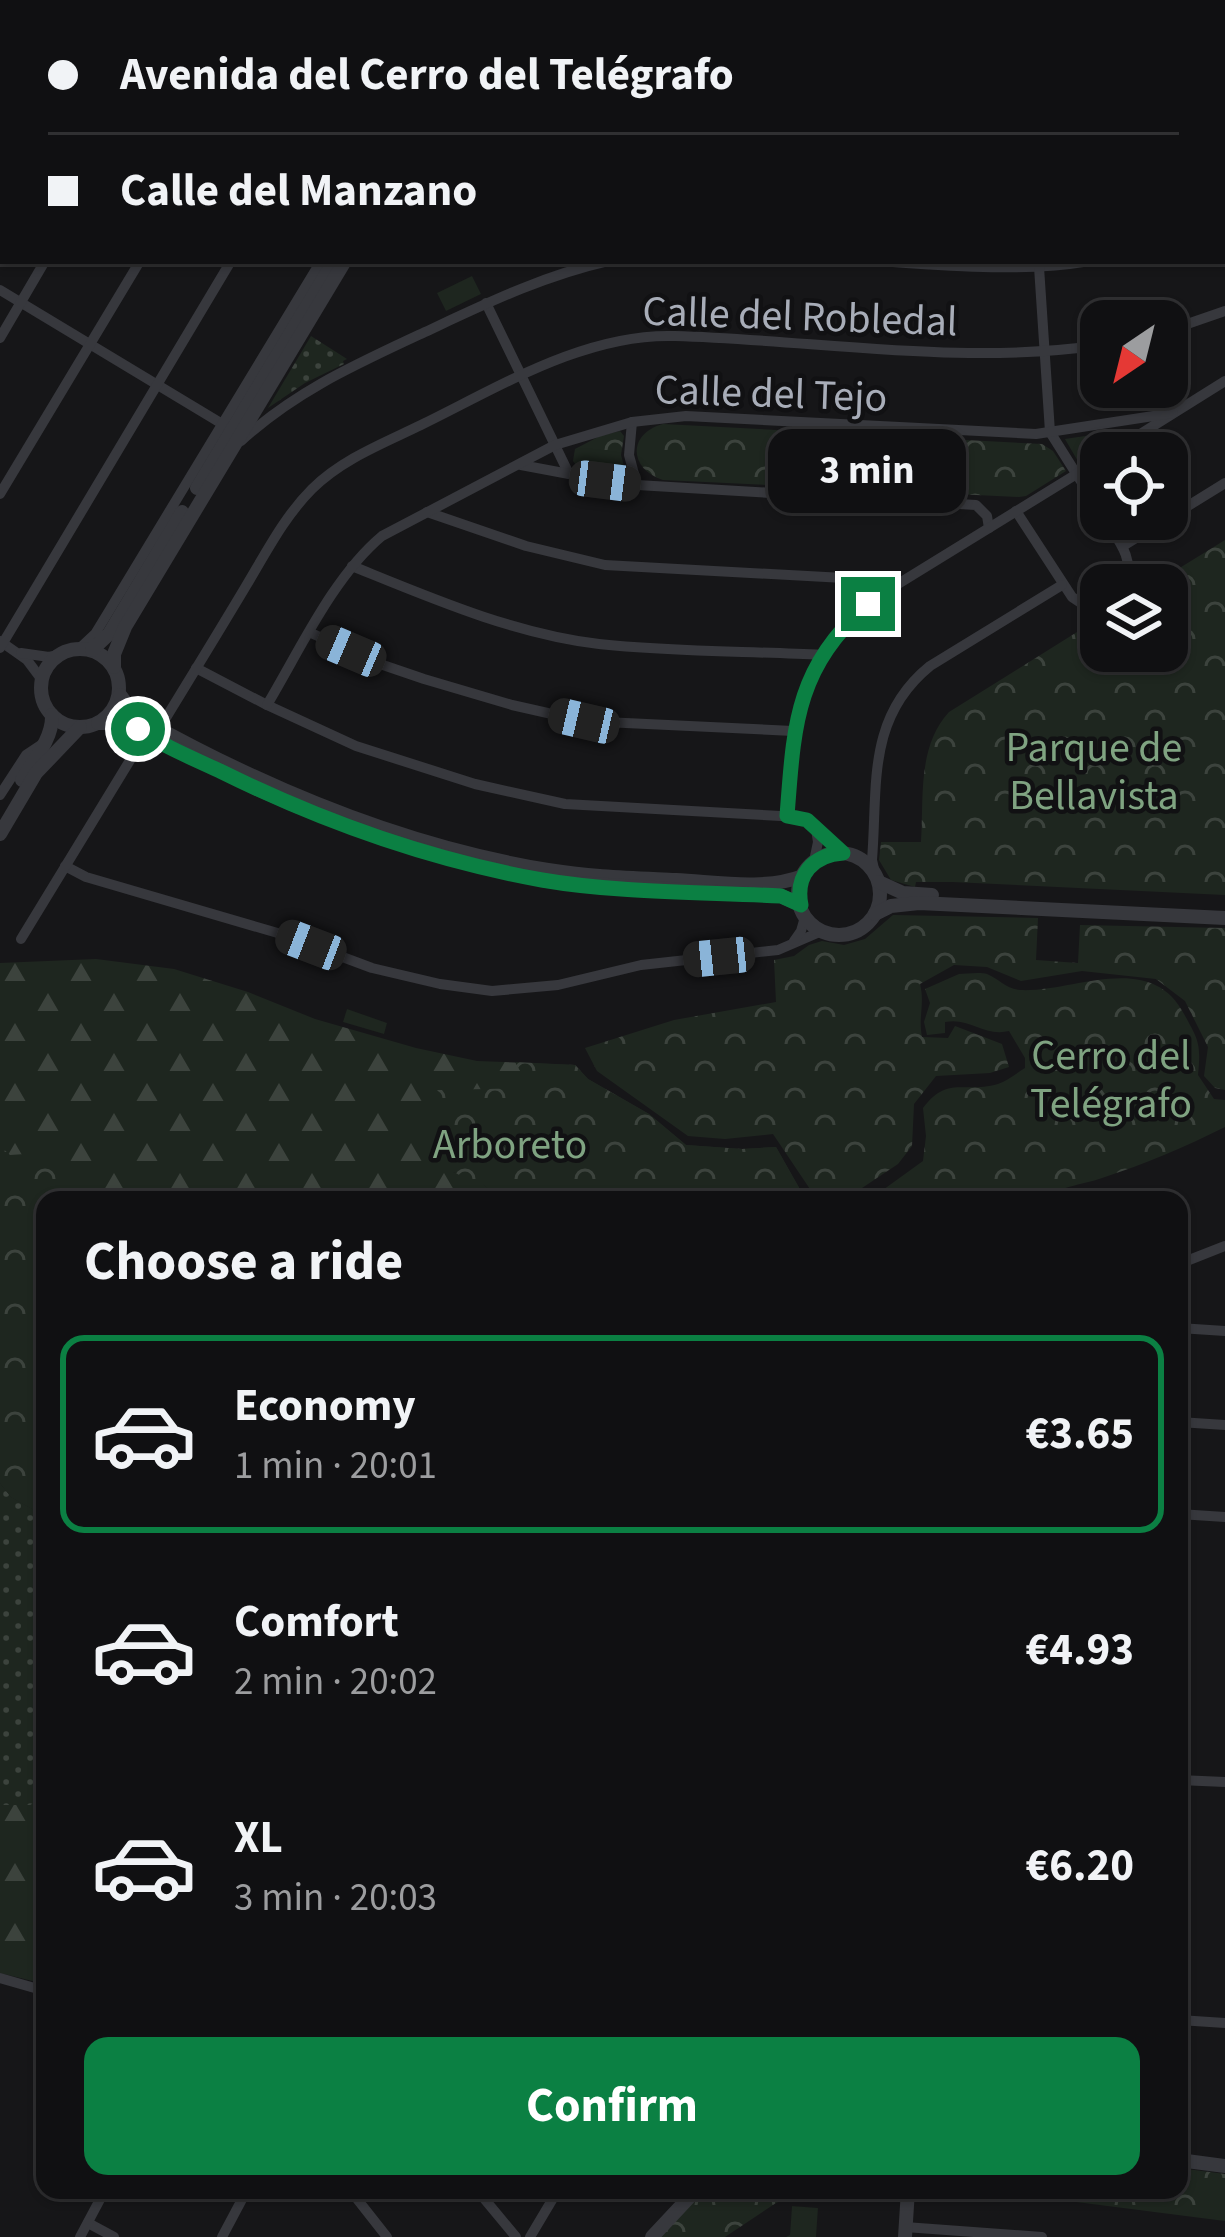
<!DOCTYPE html>
<meta charset="utf-8">
<style>
:root{--surface:#101012;--page:#19191b;--text:#f1f3f6;--muted:#9c9d9f;--line:#303032;--accent:#0b8043}
body{margin:0;font-family:"Source Sans 3",sans-serif;background:var(--page);color:var(--text);height:100vh;display:flex;flex-direction:column;font-size:45px;white-space:nowrap}
*{box-sizing:border-box;margin:0}
p{font-size:39px;color:var(--muted)}
.icon{flex:none;width:66px;height:66px;fill:none;stroke:currentColor;stroke-width:2;stroke-linecap:round;stroke-linejoin:round}
.map{position:relative;flex:1;overflow:hidden}
.panel{position:absolute;left:36px;top:1191px;width:1152px;height:1008px;display:flex;flex-direction:column;background:var(--surface);border-radius:24px;box-shadow:0 3px 9px #0004,0 0 0 3px var(--line)}
.panel>*{flex:none}
.top-card{position:absolute;left:0px;top:0px;width:1227px;height:264px;box-shadow:0 3px 9px #0004,0 0 0 3px var(--line);display:grid;align-content:center;height:264px;padding:0 48px;background:var(--surface)}
.needle{width:78px;rotate:215deg}
.tools{position:absolute;left:1080px;top:300px;display:grid;gap:24px}
.tools a{display:grid;place-items:center;width:108px;height:108px;border-radius:24px;background:var(--surface);box-shadow:0 3px 9px #0004,0 0 0 3px var(--line);font-size:60px}
.end{position:absolute;width:54px;height:54px;margin:-27px;border:15px solid #0b8043;background:#fff;box-shadow:0 0 0 6px #fff}
.from{border-radius:50%}
.bubble{position:absolute;height:84px;border-radius:24px;background:var(--surface);box-shadow:0 3px 9px #0004,0 0 0 3px var(--line);font-size:39px;font-weight:700;line-height:84px;text-align:center}
.car{position:absolute;width:36px;height:72px;margin:-36px -18px;border-radius:15px;box-shadow:0 0 9px 3px #0007;background:linear-gradient(#222 24%,#8ab4d8 0 40%,#222 0 76%,#8ab4d8 0 86%,#222 0)}
.top-card b{display:flex;align-items:center;gap:42px;height:114px;font-size:45px}
.top-card b+b{border-top:3px solid var(--line)}
.top-card i{width:30px;height:30px;background:var(--text)}
ul{padding:0;list-style:none}
li{display:flex;align-items:center;gap:36px;height:198px;margin:0 24px 18px;padding:0 24px;border:6px solid transparent;border-radius:24px}
li div{flex:1}
li b{display:block;font-size:45px}
li em{font-style:normal;font-weight:700}
li.active{border-color:var(--accent)}
li>.icon{width:108px;height:108px;stroke-width:1.5}
h2{padding:0 48px;font-size:54px;line-height:144px}
.action{display:flex;gap:24px;margin-top:auto;padding:24px 48px}
.action a{flex:1;height:138px;border-radius:24px;background:var(--accent);color:#fff;font-size:48px;font-weight:700;line-height:138px;text-align:center}
.map>svg:first-child{display:block}
.grass{fill:url(#grass-dots)}
.forest{fill:url(#forest-firs)}
.park{fill:url(#park-crowns)}
.pitch{fill:#1e261f}
.lines{fill:none;stroke-linecap:round;stroke-linejoin:round}
.pedestrian{stroke:#37383d;stroke-width:8}
.minor{stroke:#37383d;stroke-width:10}
.tertiary{stroke:#37383d;stroke-width:14}
.route{stroke:#0b8043;stroke-width:15}
.labels{text-anchor:middle;stroke-width:9;stroke-linejoin:round;paint-order:stroke}
.street-label{font-size:42px;fill:#a8adb8;stroke:#111113}
.park-label{font-size:42px;fill:#7fa381;stroke:#111113}
</style>
<div class="map">
<svg width="1225" height="2237" viewBox="0 0 1225 2237">
<defs>
<pattern id="grass-dots" width="8" height="8" patternUnits="userSpaceOnUse" patternTransform="scale(3)"><rect width="8" height="8" fill="#1e261f"/><path d="M2 2h.1M6 6h.1" fill="none" stroke="#3c433d" stroke-width="1.8" stroke-linecap="round"/></pattern>
<pattern id="forest-firs" width="22" height="20" patternUnits="userSpaceOnUse" patternTransform="scale(3)"><rect width="22" height="20" fill="#1e261f"/><path d="M5 1l3.5 6h-7zM16 11l3.5 6h-7z" fill="#3c433d"/></pattern>
<pattern id="park-crowns" width="20" height="18" patternUnits="userSpaceOnUse" patternTransform="scale(3)"><rect width="20" height="18" fill="#1e261f"/><path d="M2 6a3 3 0 1 1 6 0M12 15a3 3 0 1 1 6 0" fill="none" stroke="#3c433d"/></pattern>
</defs>
<rect width="100%" height="100%" fill="#161618"/>
<g class="grass">
<polygon points="311,336 347,359 343,361 344,364 305,383 268,408"/>
<polygon points="0,1483 11,1497 45,1516 45,1798 31,1805 0,1805"/>
</g>
<g class="forest">
<polygon points="96,959 174,969 248,992 315,1019 416,1048 477,1061 575,1065 588,1079 649,1114 686,1145 742,1149 776,1147 806,1200 453,1172 477,1179 502,1200 45,1200 45,1516 11,1497 0,1483 0,963"/>
<polygon points="45,1798 45,1984 0,1973 0,1805 30,1805"/>
</g>
<g class="park">
<path d="M663,424L1042,444L1053,451L1066,471L1026,496L1019,497L663,480C629,469 627,434 663,424Z"/>
<path d="M620,431L624,436L621,455L626,474L624,478C605,475 584,477 573,461L575,449L600,436Z"/>
<polygon points="1119,431 1122,436 1079,463 1065,439"/>
<path d="M1225,540V895L953,882H916L915,887L891,880L879,860L881,842H921C924,798 917,747 949,712L1101,617V651H1167V585H1152Z"/>
<path d="M893,915L1038,918L1036,960L1078,963L1080,925L1225,928V1090L1215,1088L1204,1076L1208,1047L1185,1001L1156,979L1082,971L1021,981L987,967L954,965L920,984C925,1004 918,1016 922,1037L948,1038L955,1026L1002,1044L1009,1067L990,1073L936,1076L914,1104L912,1146L898,1164L859,1190L816,1198L773,1134L725,1139L688,1136L597,1071L585,1048L674,1020L776,1002L774,960L794,956L809,945L822,941L844,945L865,939Z"/>
<path d="M959,974C967,974 979,972 987,974C999,979 1006,989 1020,990C1073,993 1150,949 1184,1014C1199,1041 1201,1044 1198,1075L1214,1099L1225,1100V1127C1185,1147 1145,1164 1102,1178C1082,1185 1056,1187 1040,1200H869L923,1161L926,1136L923,1108C948,1075 964,1094 998,1084C1007,1081 1017,1073 1025,1068V1058L1009,1031C984,1037 970,1017 945,1022V1033L927,1035L924,1022L930,1003L925,989Z"/>
<path d="M515,1062L575,1065L588,1079L649,1114L686,1145L742,1149L776,1147L806,1200H483L490,1190C473,1175 468,1181 454,1172C440,1164 429,1123 429,1107C429,1097 431,1097 438,1090L530,1088Z"/>
<polygon points="0,1146 10,1155 56,1152 53,1169 69,1200 45,1200 45,1516 11,1497 0,1483"/>
<polygon points="1179,2168 1225,2174 1225,2221 983,2190 1179,2190"/>
<polygon points="709,2190 810,2190 776,2203 725,2237 661,2237 686,2208"/>
</g>
<g class="pitch">
<polygon points="472,276 481,294 446,311 437,293"/>
<polygon points="347,1009 387,1023 384,1034 343,1022"/>
<polygon points="792,2206 818,2208 816,2237 786,2237 790,2235"/>
</g>
<g class="lines">
<polyline class="pedestrian" points="383,3 385,0"/>
<g class="minor">
<polyline points="61,0 62,3"/>
<polyline points="141,0 141,3"/>
<polyline points="235,0 237,3"/>
<polyline points="692,0 695,3"/>
<polyline points="293,3 294,0"/>
<polyline points="476,3 478,0"/>
<polyline points="511,3 513,0"/>
<polyline points="610,3 613,0"/>
<polyline points="722,3 725,0"/>
<polyline points="835,3 838,0"/>
<polyline points="1178,3 1186,0"/>
<polyline points="1224,100 1225,100"/>
<polyline points="0,184 3,179"/>
<polyline points="1224,217 1225,216"/>
<path d="M875,261C946,265 1019,273 1090,261"/>
<polyline points="1039,267 1050,432 1101,513"/>
<polyline points="0,290 224,425"/>
<polyline points="486,303 569,474 637,485 976,505 987,516 989,528"/>
<polyline points="1167,331 1225,311"/>
<polyline points="0,338 45,261"/>
<polyline points="632,422 629,455 637,485"/>
<path d="M241,441C297,390 357,364 425,332C485,304 542,276 608,261"/>
<polyline points="1110,453 1225,381"/>
<polyline points="521,465 569,474"/>
<polyline points="0,494 140,261"/>
<polyline points="1016,511 1072,597 1084,605 1101,606"/>
<polyline points="427,512 526,546 605,565 844,578 871,581 885,592"/>
<path d="M1105,519C1120,543 1133,556 1127,585"/>
<polyline points="1167,519 1225,483"/>
<polyline points="1123,546 1167,519"/>
<path d="M352,566C431,598 514,634 599,644C673,652 748,651 822,655"/>
<polyline points="311,633 380,664 424,679 512,705 583,721 793,731"/>
<polyline points="0,641 27,660 42,680"/>
<polyline points="0,648 231,261"/>
<polyline points="80,648 95,634 106,616 321,261"/>
<polyline points="21,653 49,657 58,655"/>
<polyline points="196,668 267,705 356,746 475,784 565,804 799,817 815,825 843,853"/>
<path d="M267,705C300,650 333,577 382,536L555,445L632,422L686,416L1036,434L1173,413"/>
<polyline points="0,795 26,755 44,743"/>
<path d="M787,816C794,720 797,651 885,592L1101,459"/>
<polyline points="814,861 818,842 816,829"/>
<polyline points="65,866 86,877 281,934 372,968 440,984 492,991 558,985 641,965 778,950 822,931"/>
<path d="M875,873L872,860C878,786 866,718 930,666L1062,585"/>
<path d="M21,939L143,739L161,726C189,680 218,633 246,586C266,553 284,517 312,489C342,459 384,443 421,425C499,387 585,333 675,336C817,340 960,366 1101,345"/>
<polyline points="794,941 801,931 805,917"/>
<polyline points="1179,1264 1225,1246"/>
<polyline points="1179,1328 1225,1331"/>
<polyline points="1179,1422 1225,1425"/>
<polyline points="1179,1514 1225,1517"/>
<polyline points="1179,1780 1225,1782"/>
<polyline points="0,1978 45,1991"/>
<polyline points="1179,2020 1225,2023"/>
<polyline points="350,2190 387,2237"/>
<polyline points="477,2190 516,2237"/>
<polyline points="88,2223 114,2237"/>
<polyline points="905,2227 1042,2237"/>
<polyline points="80,2237 105,2190"/>
<polyline points="222,2237 247,2190"/>
<polyline points="530,2237 558,2190"/>
</g>
<g class="tertiary">
<polyline points="499,3 501,0"/>
<polyline points="197,488 334,261"/>
<circle cx="80" cy="688" r="39"/>
<polyline points="92,650 109,634 182,512"/>
<polyline points="114,667 114,654 125,627 345,261"/>
<path d="M120,695L131,710L145,721C269,790 407,847 548,870C590,877 633,878 676,880C717,882 763,891 803,876"/>
<polyline points="98,723 117,723 138,729 255,788 299,807 382,838 458,860 546,881 781,896 801,905"/>
<path d="M22,780C34,760 53,738 52,715"/>
<polyline points="0,834 36,773 80,727"/>
<circle cx="839" cy="894" r="41"/>
<polyline points="879,882 903,893 932,895"/>
<polyline points="875,914 891,906 919,903 1225,918"/>
<polyline points="1179,2160 1225,2166"/>
<polyline points="652,2237 696,2190"/>
<polyline points="905,2237 908,2190"/>
</g>
</g>
<g class="lines">
<path class="route" d="M138,729C163,746 192,758 220,771C321,821 431,860 542,880C617,893 704,892 781,896L801,905C795,875 813,855 843,853L807,820L787,816C794,725 795,669 868,604"/>
</g>
<g class="labels">
<g class="street-label">
<text transform="translate(800 315) rotate(2)" y="15">Calle del Robledal</text>
<text transform="translate(771 392) rotate(2)" y="15">Calle del Tejo</text>
</g>
<g class="park-label">
<text x="1094" y="761">Parque de<tspan x="1094" dy="48">Bellavista</tspan></text>
<text x="1111" y="1069">Cerro del<tspan x="1111" dy="48">Telégrafo</tspan></text>
<text x="510" y="1158">Arboreto</text>
</g>
</g>
</svg>
<div class="tools">
<a><svg class="needle" viewBox="-14 -14 28 28"><path d="M0-13l5 13h-10z" fill="#e53935"/><path d="M0 13l5-13h-10z" fill="#9c9d9f"/></svg></a>
<a><svg class="icon" aria-label="locate" viewBox="0 0 24 24"><circle cx="12" cy="12" r="6"/><path d="M12 2v4M12 18v4M2 12h4M18 12h4"/></svg></a>
<a><svg class="icon" aria-label="layers" viewBox="0 0 24 24"><path d="M12 4l9 5-9 5-9-5zM3 14l9 5 9-5"/></svg></a>
</div>
<i class="end from" style="left:138px;top:729px"></i>
<i class="end" style="left:868px;top:604px"></i>
<div class="bubble" style="left:768px;top:429px;width:198px">3 min</div>
<i class="car" style="left:605px;top:481px;rotate:97deg"></i>
<i class="car" style="left:351px;top:651px;rotate:293deg"></i>
<i class="car" style="left:584px;top:721px;rotate:283deg"></i>
<i class="car" style="left:311px;top:945px;rotate:291deg"></i>
<i class="car" style="left:719px;top:957px;rotate:264deg"></i>
<div class="top-card">
<b><i class="from"></i>Avenida del Cerro del Telégrafo</b>
<b><i></i>Calle del Manzano</b>
</div>
<section class="panel">
<h2>Choose a ride</h2>
<ul>
<li class="active"><svg class="icon" aria-label="car" viewBox="0 0 24 24"><path d="M5 17H2v-5l4-1 3-4h7l3 4 3 1v5h-3M9 17h6M6 11h13"/><circle cx="7" cy="17" r="2"/><circle cx="17" cy="17" r="2"/></svg><div><b>Economy</b><p>1 min · 20:01</p></div><em>€3.65</em></li>
<li><svg class="icon" aria-label="car" viewBox="0 0 24 24"><path d="M5 17H2v-5l4-1 3-4h7l3 4 3 1v5h-3M9 17h6M6 11h13"/><circle cx="7" cy="17" r="2"/><circle cx="17" cy="17" r="2"/></svg><div><b>Comfort</b><p>2 min · 20:02</p></div><em>€4.93</em></li>
<li><svg class="icon" aria-label="car" viewBox="0 0 24 24"><path d="M5 17H2v-5l4-1 3-4h7l3 4 3 1v5h-3M9 17h6M6 11h13"/><circle cx="7" cy="17" r="2"/><circle cx="17" cy="17" r="2"/></svg><div><b>XL</b><p>3 min · 20:03</p></div><em>€6.20</em></li>
</ul>
<div class="action"><a>Confirm</a></div>
</section>
</div>
